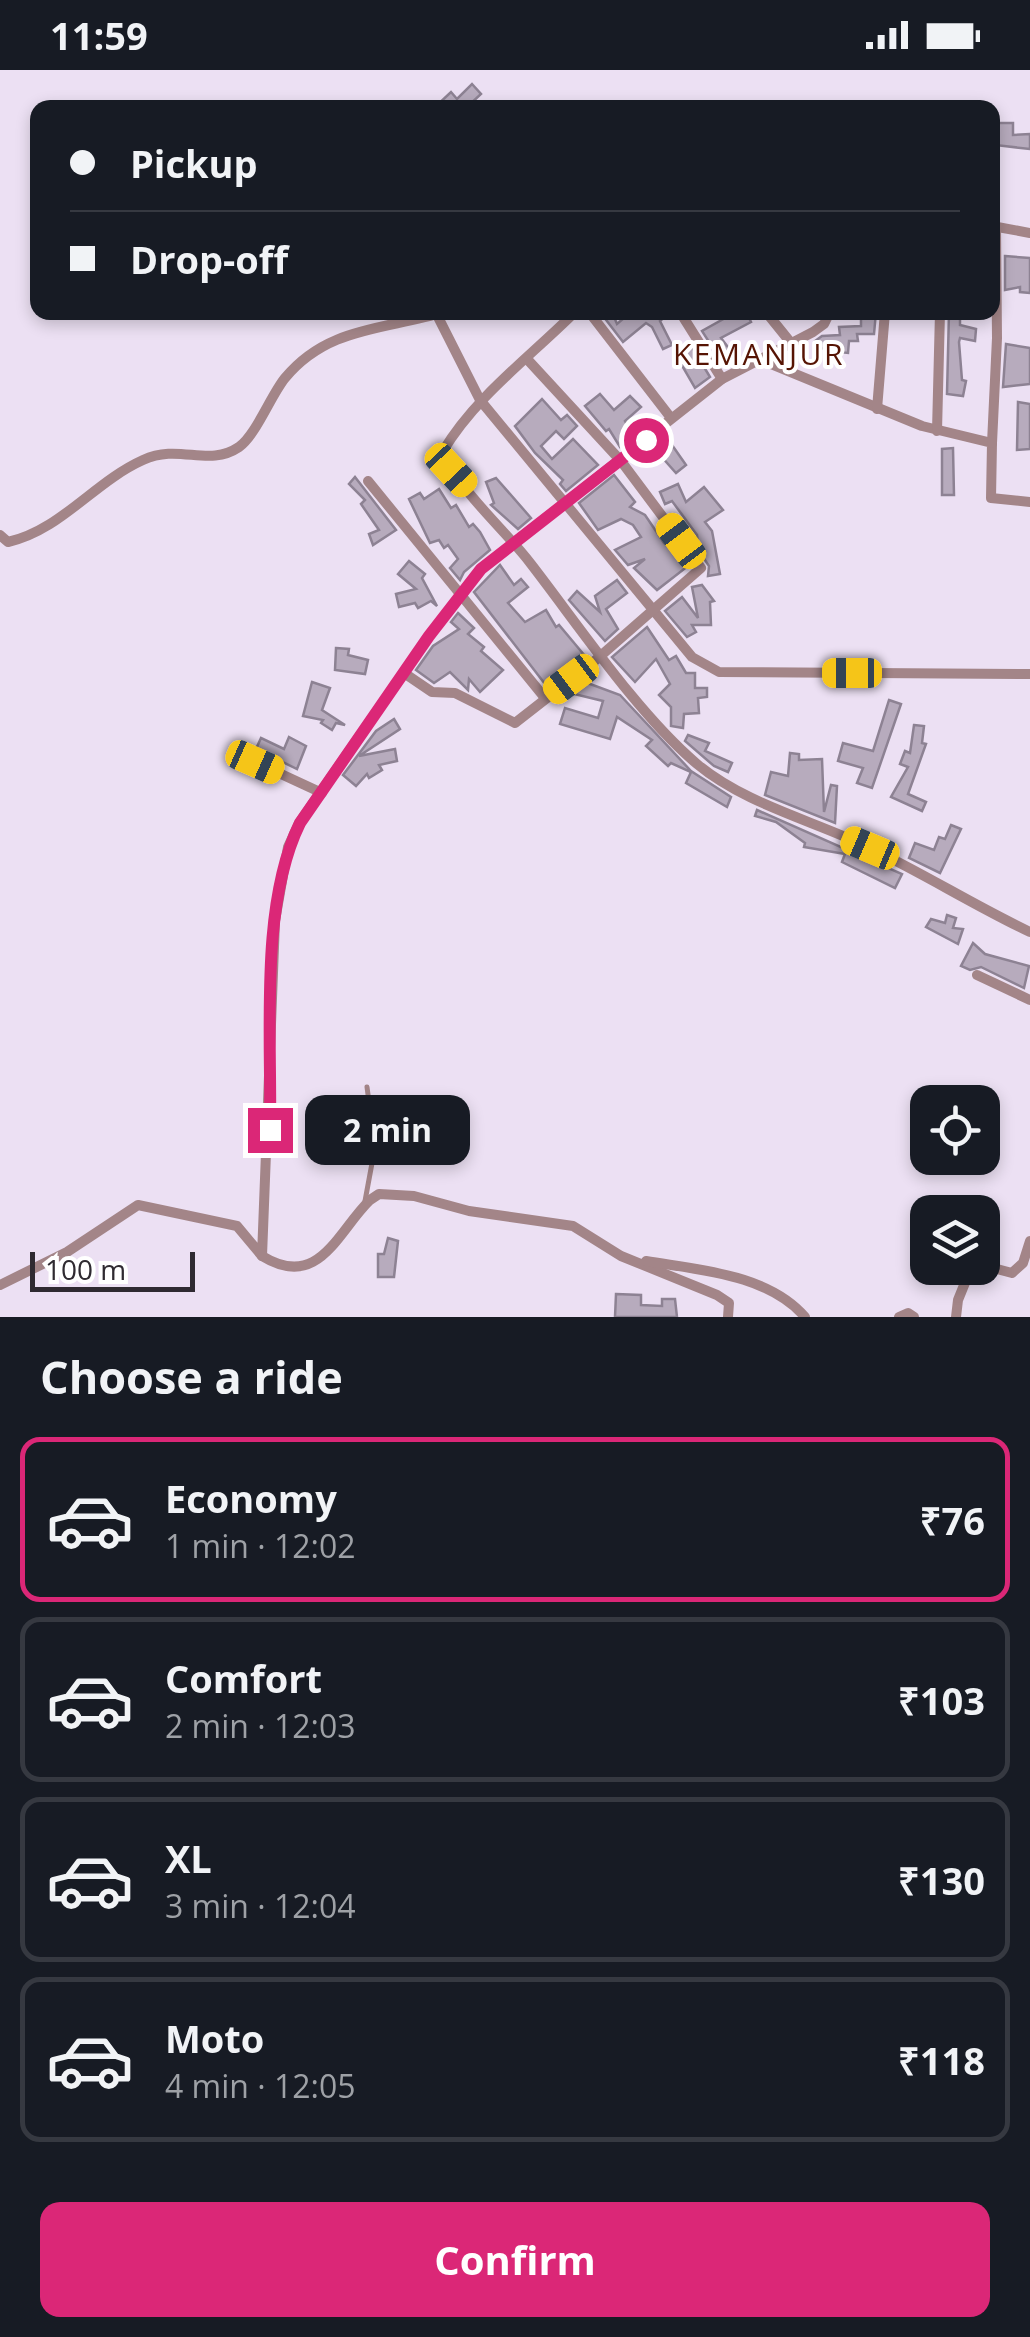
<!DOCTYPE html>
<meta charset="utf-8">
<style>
:root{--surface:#171b24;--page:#20242c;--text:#f1f3f6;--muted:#9ea1a6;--line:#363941;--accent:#db2777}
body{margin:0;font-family:"Open Sans",sans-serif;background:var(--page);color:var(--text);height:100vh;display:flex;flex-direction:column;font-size:38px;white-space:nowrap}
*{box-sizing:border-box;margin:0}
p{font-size:32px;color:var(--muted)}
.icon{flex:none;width:55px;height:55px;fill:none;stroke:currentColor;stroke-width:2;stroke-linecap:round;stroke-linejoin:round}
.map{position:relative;height:1247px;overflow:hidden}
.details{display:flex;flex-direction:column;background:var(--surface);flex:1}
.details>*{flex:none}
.top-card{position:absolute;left:30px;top:30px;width:970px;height:220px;border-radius:20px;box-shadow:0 5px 15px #0003;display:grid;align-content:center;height:220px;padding:0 40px;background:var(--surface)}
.controls{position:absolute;left:910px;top:1015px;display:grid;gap:20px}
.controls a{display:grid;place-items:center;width:90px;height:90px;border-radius:20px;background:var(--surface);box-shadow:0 5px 15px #0003;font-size:50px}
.scale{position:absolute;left:30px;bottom:25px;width:165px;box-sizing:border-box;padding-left:10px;border:5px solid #2f2a31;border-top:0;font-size:28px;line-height:35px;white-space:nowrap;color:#2f2a31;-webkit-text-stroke:8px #fff;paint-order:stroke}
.end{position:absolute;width:45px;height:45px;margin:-22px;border:12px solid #db2777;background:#fff;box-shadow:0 0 0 5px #fff}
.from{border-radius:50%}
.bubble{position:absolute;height:70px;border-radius:20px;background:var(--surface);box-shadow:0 5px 15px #0003;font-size:32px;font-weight:700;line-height:70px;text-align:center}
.car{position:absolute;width:30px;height:60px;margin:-30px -15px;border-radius:12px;box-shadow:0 0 8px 2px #0007;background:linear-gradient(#f5c518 24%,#345 0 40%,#f5c518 0 76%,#345 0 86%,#f5c518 0)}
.top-card b{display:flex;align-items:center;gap:35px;height:95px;font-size:38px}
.top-card b+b{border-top:2px solid var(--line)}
.top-card i{width:25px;height:25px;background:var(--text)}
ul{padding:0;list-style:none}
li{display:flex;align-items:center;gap:30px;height:165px;margin:0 20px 15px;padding:0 20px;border:5px solid var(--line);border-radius:20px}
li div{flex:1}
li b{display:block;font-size:38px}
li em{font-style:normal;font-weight:700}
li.current{border-color:var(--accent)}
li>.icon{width:90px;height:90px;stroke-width:1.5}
h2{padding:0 40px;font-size:45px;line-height:120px}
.action{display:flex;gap:20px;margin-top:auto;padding:20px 40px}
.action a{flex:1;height:115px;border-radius:20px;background:var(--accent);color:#fff;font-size:40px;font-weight:700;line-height:115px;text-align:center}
.status{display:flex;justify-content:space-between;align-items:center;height:70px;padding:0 50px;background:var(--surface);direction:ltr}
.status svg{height:28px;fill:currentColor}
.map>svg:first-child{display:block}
.building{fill:#b7abbd;stroke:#8d8293;stroke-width:2.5}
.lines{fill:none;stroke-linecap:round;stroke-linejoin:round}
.service{stroke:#a38588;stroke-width:5}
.minor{stroke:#a38588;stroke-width:10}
.route{stroke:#db2777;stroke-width:12}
.labels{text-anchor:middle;stroke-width:8;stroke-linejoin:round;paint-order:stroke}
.quarter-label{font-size:30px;letter-spacing:2.5px;fill:#561403;stroke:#fff}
</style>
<div class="status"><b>11:59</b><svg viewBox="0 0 49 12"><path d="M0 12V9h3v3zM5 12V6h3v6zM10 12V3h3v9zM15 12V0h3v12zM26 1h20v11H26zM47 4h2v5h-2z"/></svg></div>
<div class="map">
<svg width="1030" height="1247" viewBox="0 0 1030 1247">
<rect width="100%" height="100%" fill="#ece0f3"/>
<g class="building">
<polygon points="472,14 481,24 466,38 434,38 451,22 457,29"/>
<polygon points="994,53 1013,53 1013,65 1030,64 1030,79 995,75"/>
<polygon points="1005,186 1030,188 1030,223 1020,222 1020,217 1005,220"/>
<polygon points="600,242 612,242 617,254 631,242 670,242 660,251 672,275 663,279 652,257 646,253 623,272"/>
<polygon points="736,242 746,242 751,252 721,268 734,285 723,294 702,261"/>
<polygon points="861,242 876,242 874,264 857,264 858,271 849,271 848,283 838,282 839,277 816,279 815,271 822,266 840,265 839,257 861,256"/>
<polygon points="949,242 960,242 960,255 976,259 975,271 960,268 959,272 962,310 966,311 963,326 947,324"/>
<polygon points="1006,274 1030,278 1030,314 1003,317"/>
<polygon points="692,277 710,307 695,318 677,287"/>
<polygon points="600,324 614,340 630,326 641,337 625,351 634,367 620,377 609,359 606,361 585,336"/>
<polygon points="542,329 561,350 567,345 577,356 564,369 556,361 541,376 552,389 573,369 598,395 566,421 560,414 563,410 535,383 515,356"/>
<polygon points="1018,332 1030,334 1030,379 1017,380"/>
<polygon points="665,365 686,395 676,403 652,376"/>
<polygon points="953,378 954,425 942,425 942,379"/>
<polygon points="614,405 635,432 630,437 645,445 664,473 688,496 657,520 634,498 645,489 628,495 615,480 641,467 633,455 621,449 598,460 579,433"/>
<polygon points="355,407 396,460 373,475 369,464 379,460 361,434 365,430 349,414"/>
<polygon points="496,408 531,448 518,459 491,435 494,433 486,412"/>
<polygon points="678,414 686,432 704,417 723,440 705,452 712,461 720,504 708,506 709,496 699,481 697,465 672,431 665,434 660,422"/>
<polygon points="439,419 451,438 456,435 469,457 473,454 480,462 490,480 464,502 460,510 450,498 458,489 448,475 444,478 439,470 430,473 409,429 420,423 424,429"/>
<polygon points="409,491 425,504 422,508 437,536 431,531 418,538 415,533 399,537 396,524 416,519 398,504"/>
<polygon points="500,495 514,515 521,509 528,517 508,533 525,552 546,540 556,557 559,555 585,586 545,614 474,522"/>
<polygon points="617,510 627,523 606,539 618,559 605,571 569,530 577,521 600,542 595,526"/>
<polygon points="702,515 714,531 710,532 711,555 692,555 696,562 687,567 665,541 682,527 698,548 692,517"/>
<polygon points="458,543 474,558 468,564 484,577 481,581 503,600 480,622 469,609 468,620 450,602 434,613 416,600 433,576 459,559 451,552"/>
<polygon points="647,557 669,590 676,586 686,603 695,603 695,618 707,618 707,627 698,628 699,643 684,644 683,658 671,656 671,637 659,625 670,614 656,589 635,612 612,587"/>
<polygon points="336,578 349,579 348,585 368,590 365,604 335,600"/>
<polygon points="582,611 620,625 691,701 731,727 727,737 686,713 691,702 671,693 668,696 646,676 652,670 617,647 610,669 560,654 565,638 598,648 603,631 574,624"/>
<polygon points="312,612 330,618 322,640 345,655 336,653 332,660 321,653 323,650 303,646"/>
<polygon points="889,630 901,634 872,718 857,713 863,698 838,691 843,673 873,681"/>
<polygon points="394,649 400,659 359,686 395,679 397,691 379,695 382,700 369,708 367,704 356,716 343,705 376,661"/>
<polygon points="914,655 924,656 922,673 926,674 908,724 926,732 922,741 891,727 908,697 900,694 905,681 910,683"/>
<polygon points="688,665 709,673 705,681 732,693 728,702 714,696 685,671"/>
<polygon points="289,667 306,676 297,699 256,679 261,668 284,679"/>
<polygon points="790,683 799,684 799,690 822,689 824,742 831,715 837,716 835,753 765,725 771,702 788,706"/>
<polygon points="757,740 902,804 895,818 842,792 845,784 804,777 805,773 776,752 755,746"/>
<polygon points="951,755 961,759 940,803 909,788 915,773 934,780 939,767 945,769"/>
<polygon points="947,845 956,848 953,858 963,859 958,874 926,857 931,849 945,853"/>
<polygon points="973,873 985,884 1029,896 1024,918 981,897 970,900 961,896"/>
<polygon points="388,1168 398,1171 394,1207 378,1207 378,1184 384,1184"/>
<polygon points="616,1224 641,1225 641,1235 662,1236 662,1229 675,1229 677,1247 615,1247"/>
</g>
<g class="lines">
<polyline class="service" points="365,1131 375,1077 367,1017"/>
<g class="minor">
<polyline points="992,156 1030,163"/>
<path d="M575,242C530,287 476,326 443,381C461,424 503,457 531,494C579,556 638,644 697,694C745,734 812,750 868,777C923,803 975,836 1030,862"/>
<polyline points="589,242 671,348"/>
<polyline points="680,242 722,309"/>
<polyline points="766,242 791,273"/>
<polyline points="437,245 480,330 692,587 719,602 1030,604"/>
<polyline points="756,288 922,356 992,373 991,428 1030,432"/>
<polyline points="877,339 885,242"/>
<polyline points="937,361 940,242"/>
<polyline points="992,373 997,268 996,157"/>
<polyline points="368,411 545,628"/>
<path d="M0,465L8,472C61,460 94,412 143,390C180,373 208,398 239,377C256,365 271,325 285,308C328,256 385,260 444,242"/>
<polyline points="404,603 432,622 455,623 515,653 597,589 701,498 621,391 527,289"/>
<polyline points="255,692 322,723"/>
<polyline points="977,905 1030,930"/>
<path d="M262,1186C319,1221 337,1162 370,1130L379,1124L414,1126L469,1141L573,1156L621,1186L717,1225L729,1233L728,1247"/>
<path d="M646,1191C699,1200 768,1204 805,1247"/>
<polyline points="982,1195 1012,1203 1023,1193 1030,1171"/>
<polyline points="0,1215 67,1182 138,1135 237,1156 262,1186 275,851 288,777 299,753 429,566 481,499 722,309 813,262 824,254 830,242"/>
<polyline points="899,1247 908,1243 914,1247"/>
<polyline points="956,1247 958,1230 971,1198"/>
</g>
</g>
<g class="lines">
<path class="route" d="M270,1060C272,968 259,836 300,753L429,566L481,499L646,370"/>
</g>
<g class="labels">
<g class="quarter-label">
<text x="759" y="295">KEMANJUR</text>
</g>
</g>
</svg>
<div class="controls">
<a><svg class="icon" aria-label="locate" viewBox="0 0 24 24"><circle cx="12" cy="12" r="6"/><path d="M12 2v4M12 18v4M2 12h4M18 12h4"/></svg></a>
<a><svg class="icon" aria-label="layers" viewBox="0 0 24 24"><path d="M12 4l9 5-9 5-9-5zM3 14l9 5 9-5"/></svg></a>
</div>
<div class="scale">100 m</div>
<i class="end from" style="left:646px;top:370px"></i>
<i class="end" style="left:270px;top:1060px"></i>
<div class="bubble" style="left:305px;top:1025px;width:165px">2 min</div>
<i class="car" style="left:451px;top:400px;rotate:137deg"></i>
<i class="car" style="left:681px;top:471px;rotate:323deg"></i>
<i class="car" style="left:852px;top:603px;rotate:270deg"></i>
<i class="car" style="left:571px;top:609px;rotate:233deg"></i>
<i class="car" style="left:255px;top:692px;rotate:114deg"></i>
<i class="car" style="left:870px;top:778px;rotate:293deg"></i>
<div class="top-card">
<b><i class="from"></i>Pickup</b>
<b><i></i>Drop-off</b>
</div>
</div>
<section class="details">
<h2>Choose a ride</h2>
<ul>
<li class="current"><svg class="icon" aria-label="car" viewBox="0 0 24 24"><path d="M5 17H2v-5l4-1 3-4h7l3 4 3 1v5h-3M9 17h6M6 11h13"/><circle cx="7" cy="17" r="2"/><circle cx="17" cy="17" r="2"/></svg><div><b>Economy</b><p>1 min · 12:02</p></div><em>₹76</em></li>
<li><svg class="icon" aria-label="car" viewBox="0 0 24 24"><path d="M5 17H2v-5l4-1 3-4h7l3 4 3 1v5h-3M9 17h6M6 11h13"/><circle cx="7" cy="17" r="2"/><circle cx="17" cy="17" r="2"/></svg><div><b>Comfort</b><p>2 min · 12:03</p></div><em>₹103</em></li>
<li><svg class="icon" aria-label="car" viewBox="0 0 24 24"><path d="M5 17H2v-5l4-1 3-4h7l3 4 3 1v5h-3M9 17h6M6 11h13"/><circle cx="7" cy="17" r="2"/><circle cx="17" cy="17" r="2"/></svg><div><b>XL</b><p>3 min · 12:04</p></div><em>₹130</em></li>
<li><svg class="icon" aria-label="car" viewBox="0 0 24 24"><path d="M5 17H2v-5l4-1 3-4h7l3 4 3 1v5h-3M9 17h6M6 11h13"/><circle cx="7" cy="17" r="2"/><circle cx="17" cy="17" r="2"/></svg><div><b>Moto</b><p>4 min · 12:05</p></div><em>₹118</em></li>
</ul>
<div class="action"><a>Confirm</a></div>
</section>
